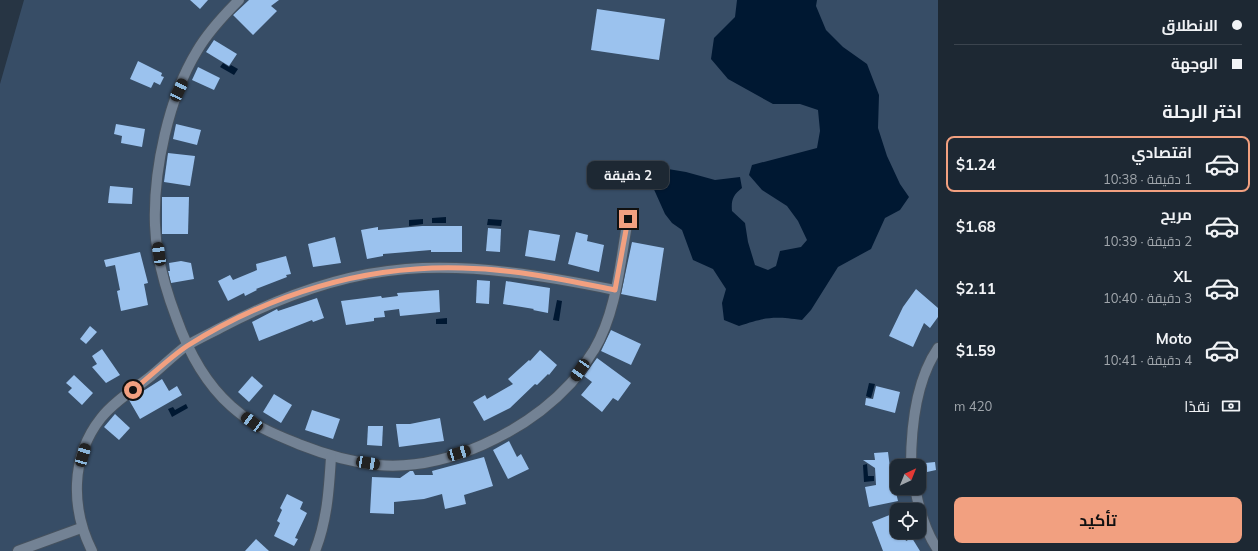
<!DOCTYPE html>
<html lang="ar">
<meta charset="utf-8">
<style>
:root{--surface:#1d2833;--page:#25303b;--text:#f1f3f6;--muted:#a0a6ac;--line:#3b444e;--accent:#f2a080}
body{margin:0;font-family:Mulish,Cairo,sans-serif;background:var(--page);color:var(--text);direction:rtl;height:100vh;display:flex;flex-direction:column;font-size:15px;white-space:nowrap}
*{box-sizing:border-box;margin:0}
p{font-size:13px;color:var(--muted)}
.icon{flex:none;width:22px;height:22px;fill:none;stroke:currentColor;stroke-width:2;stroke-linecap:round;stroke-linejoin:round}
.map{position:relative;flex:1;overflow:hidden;direction:ltr}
.side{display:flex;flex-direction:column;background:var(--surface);width:320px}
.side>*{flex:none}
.top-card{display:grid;align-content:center;height:88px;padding:0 16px;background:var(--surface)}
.needle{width:26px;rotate:43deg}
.fabs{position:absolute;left:890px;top:459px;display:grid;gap:8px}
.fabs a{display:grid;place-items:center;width:36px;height:36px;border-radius:8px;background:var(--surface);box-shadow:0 1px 3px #0004,0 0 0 1px var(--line);font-size:20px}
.end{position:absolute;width:18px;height:18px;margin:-9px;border:5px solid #f2a080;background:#111;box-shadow:0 0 0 2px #111}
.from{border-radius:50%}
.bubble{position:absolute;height:28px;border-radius:8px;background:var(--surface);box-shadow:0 1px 3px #0004,0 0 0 1px var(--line);font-size:13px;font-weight:700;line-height:28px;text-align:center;direction:rtl}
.car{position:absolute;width:12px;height:24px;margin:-12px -6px;border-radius:5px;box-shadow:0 0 3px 1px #0007;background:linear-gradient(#222 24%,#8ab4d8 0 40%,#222 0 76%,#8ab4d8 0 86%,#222 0)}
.top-card b{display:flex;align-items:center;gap:14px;height:38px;font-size:15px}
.top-card b+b{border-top:1px solid var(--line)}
.top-card i{width:10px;height:10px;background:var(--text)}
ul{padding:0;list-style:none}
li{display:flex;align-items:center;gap:12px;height:56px;margin:0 8px 6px;padding:0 8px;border:2px solid transparent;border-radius:8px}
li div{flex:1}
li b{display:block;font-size:15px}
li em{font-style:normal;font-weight:700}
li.current{border-color:var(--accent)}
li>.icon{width:36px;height:36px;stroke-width:1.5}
h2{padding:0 16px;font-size:18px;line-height:48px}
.pay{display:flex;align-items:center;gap:10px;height:44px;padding:0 16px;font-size:15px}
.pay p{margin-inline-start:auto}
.primary-button{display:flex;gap:8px;margin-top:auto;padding:8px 16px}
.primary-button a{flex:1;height:46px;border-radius:8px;background:var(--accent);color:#111;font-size:16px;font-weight:700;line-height:46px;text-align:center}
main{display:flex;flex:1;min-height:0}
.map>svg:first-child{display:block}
.green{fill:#374d66;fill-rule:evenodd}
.water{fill:#001832}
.building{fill:#9bc2ee}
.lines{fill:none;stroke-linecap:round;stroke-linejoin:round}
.street-casing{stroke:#45515e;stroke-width:12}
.street{stroke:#738294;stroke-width:10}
.route{stroke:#f2a080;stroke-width:5}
</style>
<main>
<section class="side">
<div class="top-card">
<b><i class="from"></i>الانطلاق</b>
<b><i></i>الوجهة</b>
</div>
<h2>اختر الرحلة</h2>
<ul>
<li class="current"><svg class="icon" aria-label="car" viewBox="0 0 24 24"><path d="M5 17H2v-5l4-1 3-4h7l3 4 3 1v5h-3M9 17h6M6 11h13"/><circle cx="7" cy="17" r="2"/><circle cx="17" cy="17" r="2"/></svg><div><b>اقتصادي</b><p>1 دقيقة · 10:38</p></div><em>$1.24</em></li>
<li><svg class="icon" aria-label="car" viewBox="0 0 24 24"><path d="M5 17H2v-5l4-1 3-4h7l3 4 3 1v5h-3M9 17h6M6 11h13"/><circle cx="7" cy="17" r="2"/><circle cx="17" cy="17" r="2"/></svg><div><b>مريح</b><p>2 دقيقة · 10:39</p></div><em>$1.68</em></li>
<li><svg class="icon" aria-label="car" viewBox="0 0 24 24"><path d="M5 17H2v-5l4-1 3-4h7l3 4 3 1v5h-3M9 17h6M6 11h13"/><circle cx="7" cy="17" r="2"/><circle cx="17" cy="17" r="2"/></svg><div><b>XL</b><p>3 دقيقة · 10:40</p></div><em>$2.11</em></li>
<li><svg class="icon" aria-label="car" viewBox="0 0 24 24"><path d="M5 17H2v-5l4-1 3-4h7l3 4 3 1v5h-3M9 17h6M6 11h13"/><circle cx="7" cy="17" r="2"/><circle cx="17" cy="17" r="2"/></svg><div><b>Moto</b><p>4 دقيقة · 10:41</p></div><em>$1.59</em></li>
</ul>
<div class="pay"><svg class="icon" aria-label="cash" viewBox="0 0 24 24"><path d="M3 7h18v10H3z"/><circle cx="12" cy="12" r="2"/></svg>نقدًا<p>420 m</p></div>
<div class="primary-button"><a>تأكيد</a></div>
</section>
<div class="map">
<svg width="938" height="551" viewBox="0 0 938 551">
<rect width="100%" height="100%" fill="#273544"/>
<path class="green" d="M24,0H938V551H0V84ZM897,466H919V488H897ZM897,510H919V532H897Z"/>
<g class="water">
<path d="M737,0H817L816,6L826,30L843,47L867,64L879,95L878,128L887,156L900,184L909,197L900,210L885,218L871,249L838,267L811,310L802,320C773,316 766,317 739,326L724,320L722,303L726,289L713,269L693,260L682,230L672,223L665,214L652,185L658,176L668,169L686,172L715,180L740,177L742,188C733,195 731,200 732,211L745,223L748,242L755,265L768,270L776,266L780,251L801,247L807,240L798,221L787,206L762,190L749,175L752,165L817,148L820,131L818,110L800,104H773L728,79L711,59L714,38L735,17Z"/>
<polygon points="223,63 229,67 231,65 238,69 234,75 220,67"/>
<polygon points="446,217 446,223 432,223 432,218"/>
<polygon points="423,219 423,224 409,226 409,220"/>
<polygon points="488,219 502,220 501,226 487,225"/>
<polygon points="557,300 562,301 559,321 553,320"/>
<polygon points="447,318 447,324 436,324 436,319"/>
<polygon points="869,383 875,384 871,398 866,396"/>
<polygon points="186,404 188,408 172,417 168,409 173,407 175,410"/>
<polygon points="867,464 868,476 874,476 874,481 864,482 863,465"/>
</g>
<g class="building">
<polygon points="190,0 208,0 200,9"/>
<polygon points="249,0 279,0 271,6 277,11 253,35 233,15"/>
<polygon points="597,9 665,19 659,60 591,50"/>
<polygon points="214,40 237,54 229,66 206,52"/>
<polygon points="138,61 162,73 161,76 164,77 160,85 154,82 151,88 130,79"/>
<polygon points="198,67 220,78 214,90 192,80"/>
<polygon points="116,124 145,129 142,147 121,143 122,136 114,134"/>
<polygon points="176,124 201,130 197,145 173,139"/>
<polygon points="168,153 195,156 190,186 164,182"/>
<polygon points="110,186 133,188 132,204 108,203"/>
<polygon points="162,197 189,197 188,234 162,234"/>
<polygon points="422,226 462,226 462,252 431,252 431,250 383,254 383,256 367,259 361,230 378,227 378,230"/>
<polygon points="488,228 501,229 500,252 486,251"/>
<polygon points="529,230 560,235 555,261 525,256"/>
<polygon points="576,232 588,235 587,241 604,245 599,272 568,264"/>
<polygon points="335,237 341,263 313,267 308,244"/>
<polygon points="632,242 664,248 656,301 621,294"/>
<polygon points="140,252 148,283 144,284 148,305 121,311 117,291 120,290 115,265 106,267 104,260"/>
<polygon points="286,256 291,274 286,275 287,277 256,289 257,290 245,296 244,293 228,301 218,281 230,275 233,280 257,270 256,264"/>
<polygon points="181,261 191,263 194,279 171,283 168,271 170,271 169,263"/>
<polygon points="477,280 490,281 489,304 476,303"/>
<polygon points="506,281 550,288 548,313 533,310 534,309 503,304"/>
<polygon points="916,289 938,308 938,317 930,328 924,323 913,347 889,336 903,307"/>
<polygon points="439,290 440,312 400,316 399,309 384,311 385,317 374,318 374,321 346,325 341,301 381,296 382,298 398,296 397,293"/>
<polygon points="317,298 324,318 313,322 312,320 259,341 252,322 277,309 278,311"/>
<polygon points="90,326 97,332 86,344 80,339"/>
<polygon points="611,330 641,344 631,365 601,351"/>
<polygon points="102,349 120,375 106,383 92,367 97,364 92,356"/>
<polygon points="540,350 557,365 549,375 548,374 537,385 535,384 510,408 484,421 473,402 485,395 487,399 513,384 508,379 529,360 530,361"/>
<polygon points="597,358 631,383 618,401 613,398 602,412 581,395 592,382 584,376"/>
<polygon points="74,375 93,393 82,405 68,392 72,388 66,383"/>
<polygon points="252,376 263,386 249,402 238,392"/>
<polygon points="162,379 169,391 177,386 182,395 140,419 129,400"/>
<polygon points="876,386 900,392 895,413 865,405 866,398 873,399"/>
<polygon points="274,394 292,405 281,423 263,412"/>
<polygon points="312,410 340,419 333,439 305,430"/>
<polygon points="115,414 130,428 119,440 104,427"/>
<polygon points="440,418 444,441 399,447 396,424 410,424"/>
<polygon points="368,426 383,426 382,446 367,445"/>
<polygon points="509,441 517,457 521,454 529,469 508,479 493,450"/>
<polygon points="888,452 892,484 894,484 898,501 869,507 865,487 876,485 875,468 863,460 875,460 874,453"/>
<polygon points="484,457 493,486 464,495 466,504 445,509 442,494 424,499 394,502 394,514 370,513 372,477 400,478 410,471 413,471 415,475 433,475 432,471"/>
<polygon points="935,462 936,470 927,472 925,463"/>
<polygon points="287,494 303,502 300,509 307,513 295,538 298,539 294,546 274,536 280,523 277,521 282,510 280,508"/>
<polygon points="897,512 897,532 903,532 906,541 912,538 920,551 883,551 872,522"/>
<polygon points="256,539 269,551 245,551"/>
</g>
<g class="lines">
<defs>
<g id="street">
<path d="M239,0C224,15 208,32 197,51C169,97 153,170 155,225C156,257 165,288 176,317C188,351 204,382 231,406C253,426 274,434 301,445C326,455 351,462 378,465C446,471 526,432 571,383C580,373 587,360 594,350C617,311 620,262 628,219"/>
<path d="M911,466C911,428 916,380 938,348"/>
<path d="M915,488C919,509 926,533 938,550"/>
<polyline points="18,551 81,528"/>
<path d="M92,551C71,509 70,457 101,418C114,401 135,389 151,376C163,366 174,355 186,346C198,339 211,333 224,326C280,297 342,274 406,269C477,264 546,276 615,290"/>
<path d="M315,551C327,521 329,490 331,457"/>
</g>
</defs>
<use href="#street" class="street-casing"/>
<use href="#street" class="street"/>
</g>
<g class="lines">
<path class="route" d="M133,390C151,376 169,358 187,346C270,294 365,265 462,268C514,269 565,280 615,290L628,219"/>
</g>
</svg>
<div class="fabs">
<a><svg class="needle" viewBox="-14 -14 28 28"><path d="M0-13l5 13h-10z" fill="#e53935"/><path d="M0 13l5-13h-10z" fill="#a0a6ac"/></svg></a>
<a><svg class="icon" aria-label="locate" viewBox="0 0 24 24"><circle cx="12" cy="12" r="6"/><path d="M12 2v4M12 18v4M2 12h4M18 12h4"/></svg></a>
</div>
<i class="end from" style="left:133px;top:390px"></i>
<i class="end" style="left:628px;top:219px"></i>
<div class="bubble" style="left:587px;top:161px;width:82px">2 دقيقة</div>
<i class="car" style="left:179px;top:90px;rotate:25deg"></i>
<i class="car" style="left:159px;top:254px;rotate:352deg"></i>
<i class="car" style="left:580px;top:370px;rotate:214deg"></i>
<i class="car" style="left:252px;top:422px;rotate:307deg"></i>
<i class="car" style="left:459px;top:453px;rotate:74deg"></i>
<i class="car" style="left:83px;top:455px;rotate:16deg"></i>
<i class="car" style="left:368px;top:463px;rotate:99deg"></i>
</div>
</main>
